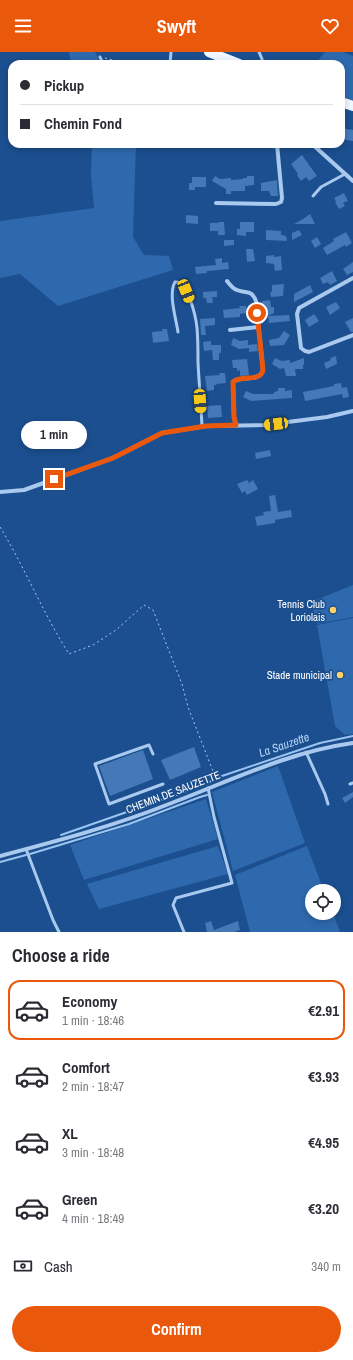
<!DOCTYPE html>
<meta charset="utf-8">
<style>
:root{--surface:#fff;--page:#f2f2f3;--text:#2b2b33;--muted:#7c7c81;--line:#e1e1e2;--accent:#ea580c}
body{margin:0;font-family:"Archivo Narrow",sans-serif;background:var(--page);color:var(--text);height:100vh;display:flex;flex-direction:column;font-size:15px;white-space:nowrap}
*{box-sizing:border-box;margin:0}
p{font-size:13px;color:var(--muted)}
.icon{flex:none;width:22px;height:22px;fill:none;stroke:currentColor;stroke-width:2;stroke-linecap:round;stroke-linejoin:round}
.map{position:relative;height:880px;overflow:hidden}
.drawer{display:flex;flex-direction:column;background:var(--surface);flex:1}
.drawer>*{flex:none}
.banner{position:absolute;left:8px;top:8px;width:337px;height:88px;border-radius:12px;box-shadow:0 2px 6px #0003;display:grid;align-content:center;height:88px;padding:0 12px;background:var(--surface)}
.tools{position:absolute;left:305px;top:832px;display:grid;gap:8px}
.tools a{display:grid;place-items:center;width:36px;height:36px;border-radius:50%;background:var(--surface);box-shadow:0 2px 6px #0003;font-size:20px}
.end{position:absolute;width:18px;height:18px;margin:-9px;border:5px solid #ea580c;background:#fff;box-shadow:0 0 0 2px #fff}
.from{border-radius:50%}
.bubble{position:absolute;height:28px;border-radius:14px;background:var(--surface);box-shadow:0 2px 6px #0003;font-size:13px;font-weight:700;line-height:28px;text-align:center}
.car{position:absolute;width:12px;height:24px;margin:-12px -6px;border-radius:5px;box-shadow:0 0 3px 1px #0007;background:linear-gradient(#f5c518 24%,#345 0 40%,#f5c518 0 76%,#345 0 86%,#f5c518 0)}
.banner b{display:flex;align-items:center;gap:14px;height:38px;font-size:15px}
.banner b+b{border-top:1px solid var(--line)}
.banner i{width:10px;height:10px;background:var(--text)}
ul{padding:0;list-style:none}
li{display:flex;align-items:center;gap:12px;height:60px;margin:0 8px 6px;padding:0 4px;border:2px solid transparent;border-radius:12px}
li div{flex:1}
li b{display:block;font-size:15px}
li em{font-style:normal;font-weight:700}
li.current{border-color:var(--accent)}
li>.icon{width:36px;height:36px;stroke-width:1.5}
h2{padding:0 12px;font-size:18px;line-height:48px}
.pay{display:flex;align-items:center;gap:10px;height:44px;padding:0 12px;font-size:15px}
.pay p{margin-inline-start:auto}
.action{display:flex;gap:8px;margin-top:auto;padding:8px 12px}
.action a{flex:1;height:46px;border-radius:24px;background:var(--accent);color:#fff;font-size:16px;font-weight:700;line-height:46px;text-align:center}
header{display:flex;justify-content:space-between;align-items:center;height:52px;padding:0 12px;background:var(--accent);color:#fff;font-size:18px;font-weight:700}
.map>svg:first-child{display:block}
.green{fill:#2e69ad}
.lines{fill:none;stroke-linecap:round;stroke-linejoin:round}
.stream{stroke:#9cc4f0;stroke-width:2}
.building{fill:#4478b7}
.path{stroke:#a9c9ee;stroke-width:1;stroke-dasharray:2 3;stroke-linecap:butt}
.lane{stroke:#a9c9ee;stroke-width:3}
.street{stroke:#a9c9ee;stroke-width:4}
.primary{stroke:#f0f6ff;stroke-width:10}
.route{stroke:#ea580c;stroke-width:5}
.poi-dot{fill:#ffd166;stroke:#1b4f8f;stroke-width:1.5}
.labels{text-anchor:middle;stroke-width:3.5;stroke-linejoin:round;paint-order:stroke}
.poi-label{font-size:11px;fill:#fff;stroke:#1b4f8f;text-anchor:end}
.street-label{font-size:11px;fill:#fff;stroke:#1b4f8f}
.water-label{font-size:12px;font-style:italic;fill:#b5d3f5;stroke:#1b4f8f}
</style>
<header><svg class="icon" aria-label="menu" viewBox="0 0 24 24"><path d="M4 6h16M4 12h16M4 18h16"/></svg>Swyft<svg class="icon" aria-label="heart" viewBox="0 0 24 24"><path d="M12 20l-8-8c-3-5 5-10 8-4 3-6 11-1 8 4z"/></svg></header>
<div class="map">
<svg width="353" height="880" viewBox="0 0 353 880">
<rect width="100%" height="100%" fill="#1b4f8f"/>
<g class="green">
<polygon points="69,0 95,0 99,8 98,12 71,12"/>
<polygon points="325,0 343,0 353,4 353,50 341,46 341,12 315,12"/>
<polygon points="92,92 136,92 133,185 144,203 169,204 173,218 58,254 20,222 0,226 0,169 94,156 91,123"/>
<polygon points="353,533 353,565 317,572 311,550"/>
<polygon points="353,566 353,682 345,683 335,674 317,573"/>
<polygon points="278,714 305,791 233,819 212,740"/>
<polygon points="206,747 218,787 84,828 70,793"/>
<polygon points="218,794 228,822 99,857 87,832"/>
<polygon points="307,794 324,839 312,839 312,861 333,861 340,880 250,880 235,823"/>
</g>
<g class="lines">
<g class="stream">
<polyline points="222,724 320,691 353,684"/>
<polyline points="171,745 214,728"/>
<polyline points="61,783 164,747"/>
<polyline points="30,802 129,772 200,745 207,743"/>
<polyline points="0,810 26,803"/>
</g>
</g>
<g class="building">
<polygon points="341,76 353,78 353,89 341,87"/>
<polygon points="302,103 317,124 309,129 306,125 301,129 297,123 298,122 291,112"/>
<polygon points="215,124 220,127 231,126 231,128 243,127 243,126 247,126 247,124 254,124 254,133 245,134 245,139 231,139 231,142 226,142 226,137 212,129"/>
<polygon points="192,125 206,125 206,135 195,135 195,138 189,138 189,131 192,131"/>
<polygon points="277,128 278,144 271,144 269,139 261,139 261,131"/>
<polygon points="344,141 348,149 343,151 345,154 339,157 335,150 336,149 334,146"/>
<polygon points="310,162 315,172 294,172 303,167"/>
<polygon points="186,163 198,164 198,172 186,171"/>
<polygon points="218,170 224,170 225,183 218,183 218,179 210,179 210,171 218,171"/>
<polygon points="240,170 254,170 254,180 246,180 246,184 237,183 237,177 240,177"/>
<polygon points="266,178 281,179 281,183 286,184 287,189 266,188"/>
<polygon points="299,178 302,183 292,188 292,181"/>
<polygon points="346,180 352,191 346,195 345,193 327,203 323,196 334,189 333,187"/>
<polygon points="317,185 321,192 315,196 311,189"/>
<polygon points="224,188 234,188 234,193 224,194"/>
<polygon points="246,197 253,197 255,209 247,210"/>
<polygon points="274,203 274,205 281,204 282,218 275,219 274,212 266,211 266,204"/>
<polygon points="222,206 222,211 228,210 229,217 207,219 207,221 196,222 195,215 216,213 215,207"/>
<polygon points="353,210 353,220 347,223 343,217"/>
<polygon points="332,219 337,229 330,233 328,230 323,232 320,226"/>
<polygon points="284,232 283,244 271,245 270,240 272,240 272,233"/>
<polygon points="310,233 313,240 294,250 294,242"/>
<polygon points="217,239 217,245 212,245 213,251 207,251 206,246 203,246 203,240"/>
<polygon points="270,248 271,255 274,255 274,261 270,263 264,264 263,262 261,262 260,257 263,257 262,249"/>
<polygon points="336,250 340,256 330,263 326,255"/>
<polygon points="239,254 246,254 247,261 240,262 240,265 224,266 223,258 240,256"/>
<polygon points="314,262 319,269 309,275 305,268"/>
<polygon points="289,263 290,269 269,271 268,264"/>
<polygon points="215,266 215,273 205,274 206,283 201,283 200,267"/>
<polygon points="353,266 353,280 351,280 345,270"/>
<polygon points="162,277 167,277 169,289 153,291 152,280 163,279"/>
<polygon points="284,279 290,283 284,293 270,294 269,288 279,286"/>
<polygon points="233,286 240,289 248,288 248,293 257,292 258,299 249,300 249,296 239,297 231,293"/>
<polygon points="211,289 211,293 221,293 221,301 219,301 219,308 213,308 212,298 204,299 203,290"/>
<polygon points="336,304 337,312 326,317 324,311 331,308 330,306"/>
<polygon points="275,306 282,309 290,308 290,311 304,306 304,313 303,313 303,317 295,317 296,324 286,324 284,316 280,317 272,312"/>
<polygon points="247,307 249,323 240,324 240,318 237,319 237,316 233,316 232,308"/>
<polygon points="219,321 225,321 226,331 216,332 217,333 214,333 214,338 207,339 205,324 220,323"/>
<polygon points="341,331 342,336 347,335 349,345 343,346 342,342 305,349 303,340 334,334 334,332"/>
<polygon points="278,336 285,336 285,339 292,338 292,346 251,349 243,345 246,339 253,342 274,342 274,340 278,339"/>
<polygon points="221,353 222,365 208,366 207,354"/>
<polygon points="270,398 271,404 256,407 255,401"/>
<polygon points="247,428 249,431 253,428 258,437 247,443 245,439 242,441 237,432"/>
<polygon points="275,443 278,460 291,458 292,465 275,468 275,471 257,474 255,465 264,463 263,460 271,459 269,444"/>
<polygon points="194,695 201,715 170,728 161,708"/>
<polygon points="143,698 153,727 110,744 99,714"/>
<polygon points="353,740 353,745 345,751 342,746"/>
<polygon points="211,869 214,878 238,869 240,878 234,880 207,880 205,871"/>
</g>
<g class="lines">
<g class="path">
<polyline points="105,6 129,12"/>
<path d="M0,475C25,516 43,561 69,602L93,593L116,578L144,553L153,558L182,632L188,655L216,727"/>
</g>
<g class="lane">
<polyline points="259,0 262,7"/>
<polyline points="100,5 103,12"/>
<polyline points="170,12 171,0"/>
<polyline points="313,144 321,135 345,122"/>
<path d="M178,280C176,266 168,242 175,230C188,228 196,266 197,276C198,287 198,299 198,310C199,331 201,353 202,374"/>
<polyline points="306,700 325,742 328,752"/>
<polyline points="153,702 149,693 95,712 109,752 163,732"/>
<polyline points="350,732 353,731"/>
<polyline points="26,797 53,868 59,880"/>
<polyline points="184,880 173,853 176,846 232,831 214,765 208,736"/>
</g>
<g class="street">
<polyline points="312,92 353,129"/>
<polyline points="216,151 276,152 281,150 282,146 277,92"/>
<polyline points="353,226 299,256 297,262 301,296 305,299 309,300 353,283"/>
<path d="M227,229C230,233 233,237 237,238C247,242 251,237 256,249L263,318C260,331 241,323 233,330L234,365L236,373"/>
<polyline points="230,278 258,275"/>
<polyline points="0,440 24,438 113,406 162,381 206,374 264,373 327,365 353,359"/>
<path d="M0,804C57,789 114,774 169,752C230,729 288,700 353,691"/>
</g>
<g class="primary">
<polyline points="209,0 239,12"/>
<polyline points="341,50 353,54"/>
</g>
</g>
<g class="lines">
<path class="route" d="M54,427L113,406L162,381L206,374L236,373L234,365L233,330C241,322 260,331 263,318L257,261"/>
</g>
<g class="poi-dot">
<circle cx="333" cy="558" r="4"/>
<circle cx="340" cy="623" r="4"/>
</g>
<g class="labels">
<g class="poi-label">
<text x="325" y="556">Tennis Club<tspan x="325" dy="13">Loriolais</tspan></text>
<text x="332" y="627">Stade municipal</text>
</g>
<g class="street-label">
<text transform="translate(173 740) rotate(-21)" y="4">CHEMIN DE SAUZETTE</text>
</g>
<g class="water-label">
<text transform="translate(284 693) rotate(-19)" y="4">La Sauzette</text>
</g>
</g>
</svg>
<div class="tools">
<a><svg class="icon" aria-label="locate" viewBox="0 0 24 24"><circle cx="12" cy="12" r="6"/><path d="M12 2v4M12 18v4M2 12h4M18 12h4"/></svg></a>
</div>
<i class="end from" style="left:257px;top:261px"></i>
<i class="end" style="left:54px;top:427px"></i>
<div class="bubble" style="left:21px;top:369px;width:66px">1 min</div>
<i class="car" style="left:186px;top:239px;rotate:158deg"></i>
<i class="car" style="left:200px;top:349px;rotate:176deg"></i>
<i class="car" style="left:276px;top:372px;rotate:263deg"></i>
<div class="banner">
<b><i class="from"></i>Pickup</b>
<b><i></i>Chemin Fond</b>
</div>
</div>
<section class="drawer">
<h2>Choose a ride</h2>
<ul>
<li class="current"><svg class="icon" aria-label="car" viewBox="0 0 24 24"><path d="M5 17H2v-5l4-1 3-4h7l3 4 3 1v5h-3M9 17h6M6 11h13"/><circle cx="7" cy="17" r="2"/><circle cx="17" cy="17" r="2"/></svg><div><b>Economy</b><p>1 min · 18:46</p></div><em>€2.91</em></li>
<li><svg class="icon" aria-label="car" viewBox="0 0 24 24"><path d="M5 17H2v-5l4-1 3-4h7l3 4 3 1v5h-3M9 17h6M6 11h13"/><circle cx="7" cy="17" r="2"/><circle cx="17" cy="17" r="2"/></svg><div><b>Comfort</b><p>2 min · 18:47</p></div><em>€3.93</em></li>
<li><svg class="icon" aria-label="car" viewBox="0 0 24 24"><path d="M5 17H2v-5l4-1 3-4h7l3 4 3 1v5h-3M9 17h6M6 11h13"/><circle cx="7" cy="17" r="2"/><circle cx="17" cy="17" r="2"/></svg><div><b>XL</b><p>3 min · 18:48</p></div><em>€4.95</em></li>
<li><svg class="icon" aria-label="car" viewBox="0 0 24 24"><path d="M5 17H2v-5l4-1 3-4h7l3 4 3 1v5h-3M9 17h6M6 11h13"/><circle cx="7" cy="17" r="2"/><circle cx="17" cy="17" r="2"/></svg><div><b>Green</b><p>4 min · 18:49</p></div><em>€3.20</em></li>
</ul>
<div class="pay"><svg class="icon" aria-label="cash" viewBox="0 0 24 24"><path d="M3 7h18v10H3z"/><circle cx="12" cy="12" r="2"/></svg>Cash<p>340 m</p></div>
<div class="action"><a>Confirm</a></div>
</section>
